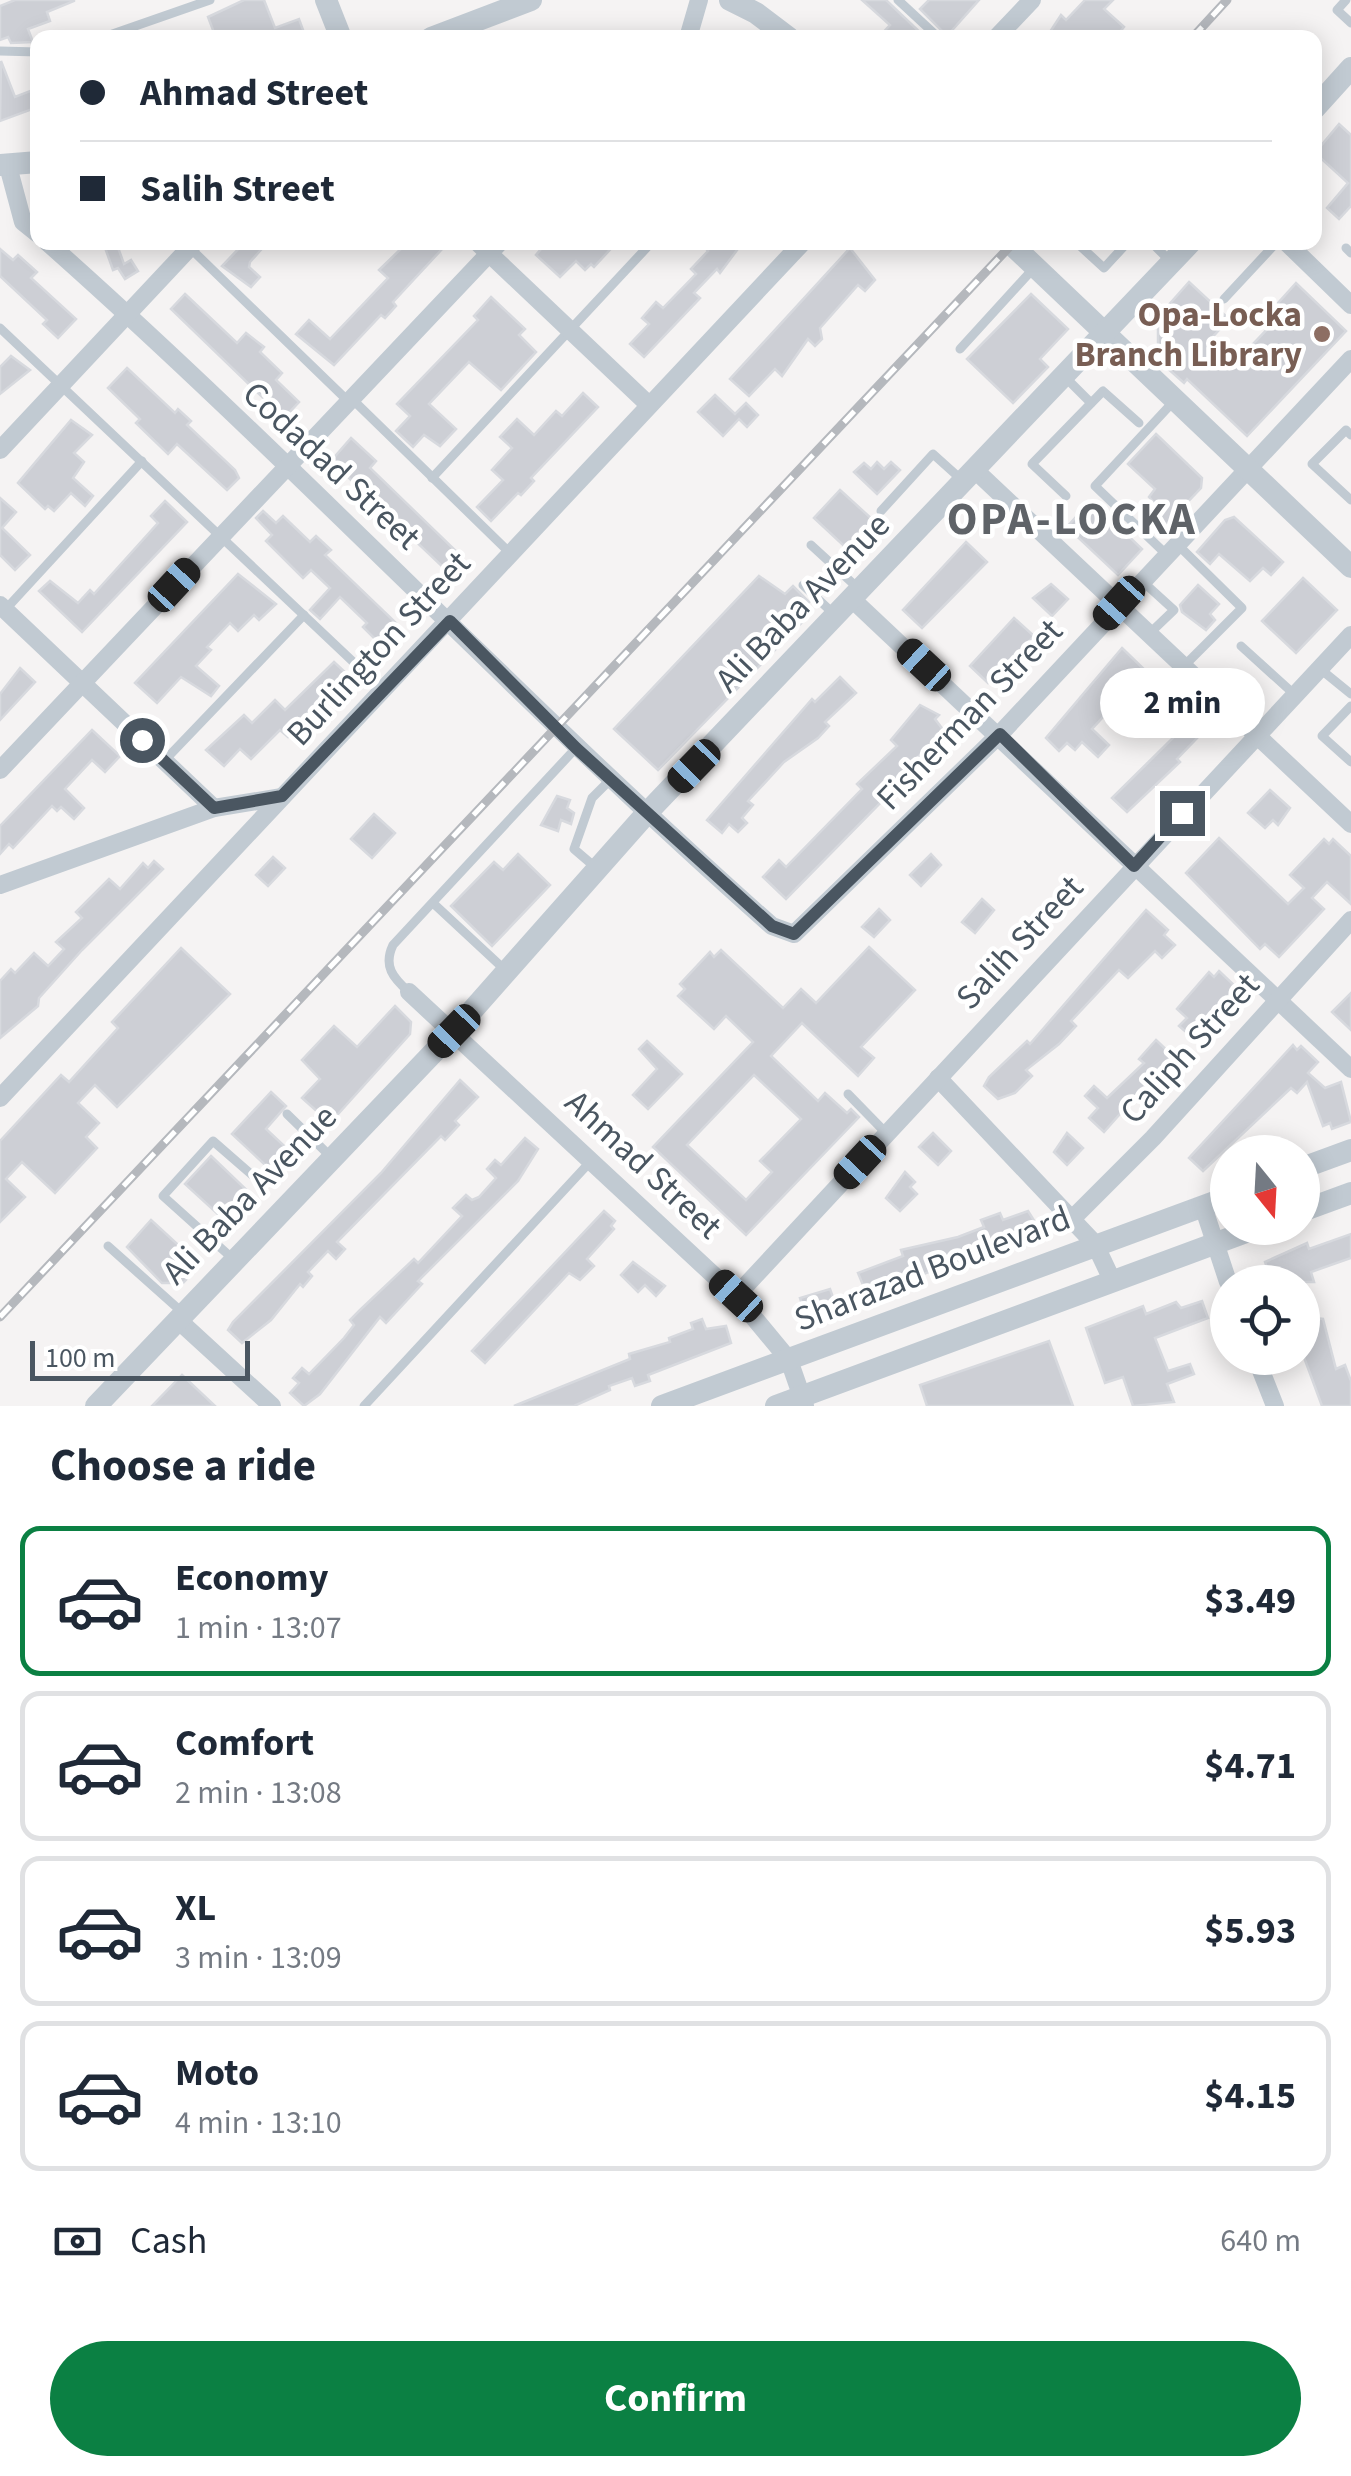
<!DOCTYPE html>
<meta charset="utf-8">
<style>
:root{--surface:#fff;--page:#f2f2f3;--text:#1f2937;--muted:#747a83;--line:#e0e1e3;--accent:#0b8043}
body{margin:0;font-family:"Source Sans 3",sans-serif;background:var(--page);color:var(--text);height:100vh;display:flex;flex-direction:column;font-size:38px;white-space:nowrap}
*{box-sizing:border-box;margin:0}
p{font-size:32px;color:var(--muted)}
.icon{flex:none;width:55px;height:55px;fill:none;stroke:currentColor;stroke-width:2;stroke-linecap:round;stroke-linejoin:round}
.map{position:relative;height:1406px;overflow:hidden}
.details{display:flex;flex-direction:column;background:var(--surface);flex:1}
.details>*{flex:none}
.banner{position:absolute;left:30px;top:30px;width:1292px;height:220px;border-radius:20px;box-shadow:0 5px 25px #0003;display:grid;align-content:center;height:220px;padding:0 50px;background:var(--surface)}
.needle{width:65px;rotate:162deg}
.buttons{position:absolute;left:1210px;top:1135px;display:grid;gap:20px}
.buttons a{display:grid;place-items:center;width:110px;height:110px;border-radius:50%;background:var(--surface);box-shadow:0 5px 25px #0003;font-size:50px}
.scale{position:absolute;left:30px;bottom:25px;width:220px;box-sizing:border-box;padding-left:10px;border:5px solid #4a5661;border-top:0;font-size:28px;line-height:35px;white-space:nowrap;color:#4a5661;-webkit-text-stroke:8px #fff;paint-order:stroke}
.end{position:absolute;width:45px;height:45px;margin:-22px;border:12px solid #4a5661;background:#fff;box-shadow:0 0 0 5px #fff}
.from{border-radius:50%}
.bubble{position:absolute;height:70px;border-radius:35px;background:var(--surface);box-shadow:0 5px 25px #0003;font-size:32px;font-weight:700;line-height:70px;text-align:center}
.car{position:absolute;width:30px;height:60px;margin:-30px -15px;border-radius:12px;box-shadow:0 0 8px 2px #0007;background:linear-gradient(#222 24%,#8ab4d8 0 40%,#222 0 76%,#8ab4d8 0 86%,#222 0)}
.banner b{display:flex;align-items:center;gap:35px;height:95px;font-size:38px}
.banner b+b{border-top:2px solid var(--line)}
.banner i{width:25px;height:25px;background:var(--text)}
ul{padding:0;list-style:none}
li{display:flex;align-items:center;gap:30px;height:150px;margin:0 20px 15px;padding:0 30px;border:5px solid var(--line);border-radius:20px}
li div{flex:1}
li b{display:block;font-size:38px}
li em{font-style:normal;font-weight:700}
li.selected{border-color:var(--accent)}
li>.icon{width:90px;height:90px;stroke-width:1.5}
h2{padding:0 50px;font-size:45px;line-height:120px}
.pay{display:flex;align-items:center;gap:25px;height:110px;padding:0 50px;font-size:38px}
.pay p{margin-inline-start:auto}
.action{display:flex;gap:20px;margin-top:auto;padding:20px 50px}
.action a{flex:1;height:115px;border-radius:60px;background:var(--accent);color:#fff;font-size:40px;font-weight:700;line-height:115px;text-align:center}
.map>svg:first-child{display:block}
.building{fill:#cdcfd5;stroke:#d7d9de;stroke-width:2.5;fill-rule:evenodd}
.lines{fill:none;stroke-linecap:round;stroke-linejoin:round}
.service{stroke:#c1cad2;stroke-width:9}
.minor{stroke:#c1cad2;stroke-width:18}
.tertiary{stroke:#c1cad2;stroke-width:22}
.rail-casing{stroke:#b5b8bd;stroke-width:9}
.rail{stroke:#fff;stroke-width:5;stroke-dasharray:15;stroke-linecap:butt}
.route{stroke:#4a5661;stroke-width:12}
.education-dot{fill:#8d6e63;stroke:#fff;stroke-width:4}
.labels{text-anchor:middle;stroke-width:9;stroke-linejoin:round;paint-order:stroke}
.education-label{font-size:35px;font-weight:bold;fill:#785e54;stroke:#fff;text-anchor:end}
.street-label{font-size:35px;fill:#4a5661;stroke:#fff}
.district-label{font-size:45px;font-weight:bold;letter-spacing:2.5px;fill:#5f6368;stroke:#fff}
</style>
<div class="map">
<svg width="1351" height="1406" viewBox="0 0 1351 1406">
<rect width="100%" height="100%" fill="#f5f3f3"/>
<g class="building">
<polygon points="15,0 74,0 74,1 47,12 50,21 28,29 33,42 11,43 8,37 0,40 0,6"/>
<polygon points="244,0 264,0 275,28 299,19 306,38 216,38 208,17"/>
<polygon points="862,0 886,0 926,38 878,38 890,25"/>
<polygon points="929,0 979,0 947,36 920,9"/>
<polygon points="1085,0 1113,0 1104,9 1124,27 1115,38 1046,38 1061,15 1066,20"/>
<polygon points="1,61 15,97 38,88 38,107 0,121"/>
<polygon points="1339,124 1351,135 1351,206 1339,219 1327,208 1348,183 1315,153"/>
<polygon points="103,242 116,242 124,264 131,260 138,271 125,279 118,268 113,270"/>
<polygon points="245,242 268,242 250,262 249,267 260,277 251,287 222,266"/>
<polygon points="408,242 437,242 443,248 393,302 396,306 385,318 381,315 334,365 296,334 309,320 330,339 388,278 379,270"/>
<polygon points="547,242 617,242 594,267 591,264 585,270 576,261 560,277 536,255"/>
<polygon points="700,242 743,242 720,273 717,269 694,293 700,298 644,357 630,344 649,324 642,318 656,302 663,308 696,274 691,269 708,251"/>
<polygon points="850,248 875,280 865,291 858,285 820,328 822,339 815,346 808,339 782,376 775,369 749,396 730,379"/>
<polygon points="0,249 13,260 18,255 37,272 31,278 76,319 58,338 43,324 47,320 0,276"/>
<polygon points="1189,282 1229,319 1209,341 1217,348 1212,353 1229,369 1276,320 1269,313 1296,283 1346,331 1247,436 1187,379 1184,383 1158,360 1158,317"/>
<polygon points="185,294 237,343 246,333 264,347 260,352 282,373 276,380 299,402 284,418 171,309"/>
<polygon points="1031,294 1068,329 1040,359 1048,367 1013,403 967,359"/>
<polygon points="491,297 525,329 519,335 536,352 501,390 469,362 429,404 456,429 440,446 424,435 413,447 396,431 410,416 397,404 478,320 474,316"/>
<polygon points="11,356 30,370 0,394 0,367"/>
<polygon points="127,368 175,413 178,409 191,421 187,425 235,470 239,478 227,490 177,444 168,454 136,423 140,419 108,388"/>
<polygon points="583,393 598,407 531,478 534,481 521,495 518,493 491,521 477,507 503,480 492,470 512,448 500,437 517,419 534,435 556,411 562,416"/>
<polygon points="715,395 735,414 746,403 758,415 747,427 739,419 723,436 698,412"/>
<polygon points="71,420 92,435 74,453 84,462 73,478 93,496 85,506 71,493 54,511 48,506 45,509 18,483"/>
<polygon points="1156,434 1202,478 1201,488 1160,531 1145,518 1156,505 1149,497 1155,489 1128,464"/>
<polygon points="351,438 376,461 370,468 460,555 446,570 331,461"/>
<polygon points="877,462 884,469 891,462 900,470 877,494 854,472 864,463 871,469"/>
<polygon points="840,490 884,530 857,558 814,518"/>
<polygon points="0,498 16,512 2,528 30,555 15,570 0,555"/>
<polygon points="165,501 187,522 82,632 39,591 50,581 78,603 90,590 94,594 158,523 151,516"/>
<polygon points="1097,506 1142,549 1118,575 1067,527 1076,517 1081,523"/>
<polygon points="263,511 276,523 283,516 310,542 316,536 331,550 325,555 396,623 378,642 363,627 367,623 340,597 320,619 310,610 330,588 311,570 303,578 266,541 272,535 256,518"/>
<polygon points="1234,517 1283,562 1271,575 1263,568 1250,581 1219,554 1210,564 1197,552 1225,520"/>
<polygon points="966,542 987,562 922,628 903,610"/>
<polygon points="238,574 276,604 259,620 254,615 238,631 230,623 207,647 211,650 196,666 219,686 211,696 181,677 157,703 135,683"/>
<polygon points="759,576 785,594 793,586 809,602 804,607 811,613 658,770 614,729"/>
<polygon points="1303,578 1337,610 1296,653 1262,621"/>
<polygon points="1051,584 1068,599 1052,616 1033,598"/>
<polygon points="1198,585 1219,604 1210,614 1215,620 1206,630 1182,612 1180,605"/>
<polygon points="1014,618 1034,636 988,683 970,666"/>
<polygon points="1122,648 1151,676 1137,691 1127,682 1111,699 1116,703 1092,729 1109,745 1098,757 1082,742 1075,750 1067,743 1059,751 1046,738"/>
<polygon points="334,662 347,674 288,737 280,730 251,759 240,749 224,766 206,750 244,715 252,723 275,700 285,710"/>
<polygon points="20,668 35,682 0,720 0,694"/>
<polygon points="840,677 856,693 825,722 829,726 818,738 784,762 748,801 753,805 742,818 747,823 738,832 729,824 722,833 707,820 812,699 815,702"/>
<polygon points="920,705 939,715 935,719 944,731 887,788 891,792 786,899 763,877 779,860 786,867 862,789 857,784 897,746 891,740"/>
<polygon points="1188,723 1200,735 1177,759 1180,762 1127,812 1112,798"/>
<polygon points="92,730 120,756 105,772 92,760 65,789 84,808 74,819 61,807 57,811 52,806 13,848 9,844 0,854 0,826"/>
<polygon points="1270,790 1290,808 1278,825 1273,820 1265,828 1248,813"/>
<polygon points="557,796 570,800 567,808 574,813 571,824 561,820 558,831 541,825"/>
<polygon points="374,814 395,833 372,858 351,839"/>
<polygon points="1219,838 1288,904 1304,888 1290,875 1324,839 1329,844 1333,839 1351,856 1351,904 1327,882 1312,898 1324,909 1279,957 1265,944 1260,949 1186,873"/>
<polygon points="518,854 550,885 492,946 451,906 494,862 503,870"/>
<polygon points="931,854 941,865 921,886 910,875"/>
<polygon points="273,857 285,868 268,886 256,875"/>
<polygon points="154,861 163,869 82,950 39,998 38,1006 0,1038 0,981 11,969 15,973 34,953 48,966 64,949 56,942 82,918 76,912 109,879 120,889 143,863 148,868"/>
<polygon points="982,899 994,910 975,933 962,922"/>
<polygon points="879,909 890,920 874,937 862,927"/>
<polygon points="1146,910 1168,930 1164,935 1175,945 1162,958 1155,951 1128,978 1119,970 1071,1021 1076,1026 1059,1044 1026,1070 1032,1076 1015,1093 998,1099 984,1086 989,1077 1027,1041 1030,1044"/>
<path d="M869,947L915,990L861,1047L874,1058L858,1076L802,1023L771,1056L818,1101L825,1093L847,1113L851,1109L859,1117L746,1235L653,1147L753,1042L726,1016L714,1029L678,996L685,989L680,984L710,952L714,957L721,950L783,1008L801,989L816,1003ZM754,1075L801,1119L760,1161L772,1172L746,1200L687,1145Z"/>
<polygon points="181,948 230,994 117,1107 95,1085 78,1103 99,1123 86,1137 97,1148 55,1193 22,1162 6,1179 25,1197 0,1222 0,1141 61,1075 69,1082 118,1028 112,1022"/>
<polygon points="1219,971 1236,987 1193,1038 1179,1026 1187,1018 1177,1009 1209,972 1214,977"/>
<polygon points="1351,993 1351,1030 1332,1012"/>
<polygon points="395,1006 411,1022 410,1034 330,1123 302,1098 320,1079 302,1060 334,1026 357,1047"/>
<polygon points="1156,1040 1172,1055 1104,1132 1089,1118 1098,1108 1085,1096 1094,1086 1107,1098 1144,1063 1139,1059"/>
<polygon points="647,1041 682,1074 648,1109 633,1095 657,1069 639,1049"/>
<polygon points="1293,1045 1297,1050 1301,1046 1318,1062 1308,1073 1325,1088 1341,1082 1351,1122 1332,1129 1330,1123 1323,1126 1307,1082 1297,1093 1291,1088 1203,1171 1189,1158"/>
<polygon points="460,1080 478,1097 455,1121 459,1125 445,1140 441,1136 337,1242 345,1249 336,1259 328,1251 308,1272 312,1276 303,1287 300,1284 271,1320 242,1343 228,1330 233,1322 381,1173"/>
<polygon points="271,1092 286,1106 266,1129 295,1156 277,1176 232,1134"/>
<polygon points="933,1133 951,1151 938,1165 919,1147"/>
<polygon points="1067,1133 1083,1148 1067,1165 1054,1152"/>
<polygon points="525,1138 538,1149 518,1181 418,1281 422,1284 386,1323 380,1317 320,1394 304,1406 290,1393 299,1383 293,1378 302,1368 309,1374 344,1338 354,1325 350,1320 360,1310 414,1259 418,1263 462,1216 453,1208 466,1195 472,1200 479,1197 496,1178 487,1169 495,1160 501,1165"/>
<polygon points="211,1156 257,1200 232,1227 185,1184"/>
<polygon points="905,1172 915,1182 910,1187 917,1194 900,1211 886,1198"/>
<polygon points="604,1211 615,1221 611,1226 614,1229 587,1259 594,1266 580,1280 569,1273 485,1363 472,1351"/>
<polygon points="1028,1211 1040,1230 989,1252 986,1245 964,1254 965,1258 877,1292 875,1286 865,1290 858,1273 903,1256 901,1250 958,1237 984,1227 981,1220 1000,1213 1003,1220"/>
<polygon points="151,1220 200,1265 183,1283 162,1283 127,1247"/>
<polygon points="1351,1234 1351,1258 1311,1272 1314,1282 1295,1282 1293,1274 1272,1282 1265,1262 1307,1243 1309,1249"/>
<polygon points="633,1262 665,1286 656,1296 645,1285 638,1292 621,1275"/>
<polygon points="830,1289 835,1303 806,1316 800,1298"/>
<polygon points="1202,1301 1208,1318 1155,1338 1168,1371 1190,1364 1194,1374 1167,1384 1174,1402 1133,1406 1123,1377 1105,1383 1086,1328 1143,1306 1146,1314 1176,1302 1181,1308"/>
<polygon points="1315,1318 1323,1319 1336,1369 1345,1365 1351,1381 1351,1406 1322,1406 1302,1352 1302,1322"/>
<polygon points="702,1319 706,1329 726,1326 731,1343 648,1375 650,1381 635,1386 632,1378 609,1386 610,1390 574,1406 514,1406 630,1359 629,1354 670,1342 669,1338 693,1329 691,1323"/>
<polygon points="1049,1341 1073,1406 927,1406 920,1385"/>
<polygon points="182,1375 215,1406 152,1406"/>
</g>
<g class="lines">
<g class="service">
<polyline points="898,0 939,38"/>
<polyline points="1346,0 1337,10 1351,23"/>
<polyline points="101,38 210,0"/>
<polyline points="0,51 38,52"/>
<polyline points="1082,242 1079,245 1104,268 1128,242"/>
<polyline points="1151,242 1170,261"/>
<polyline points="190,248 348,401"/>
<polyline points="1346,248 1351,253"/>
<polyline points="1224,299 1277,242"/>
<polyline points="0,328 384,691"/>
<polyline points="960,349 1033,269"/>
<polyline points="1065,377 1091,403"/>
<polyline points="351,398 510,553"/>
<polyline points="1351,435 1346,430 1312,464 1351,500"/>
<polyline points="432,478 652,242"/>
<polyline points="1066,496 1032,464 1103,391 1139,423"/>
<polyline points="881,511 933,454 963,481"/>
<polyline points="811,545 860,590"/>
<polyline points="1178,545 1242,608 1184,666"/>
<polyline points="1167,555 1095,486 1174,401"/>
<polyline points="1141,580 1174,610 1150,633"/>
<polyline points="803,585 836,616"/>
<polyline points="5,610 142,461"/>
<polyline points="1241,646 1294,694"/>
<polyline points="1319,668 1351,694"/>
<polyline points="1351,706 1322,736 1351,762"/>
<polyline points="164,761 304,615"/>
<polyline points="595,867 574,849 592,798 610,780"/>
<polyline points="433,903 504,969"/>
<path d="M409,992C393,978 383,966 393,945L576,748"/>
<polyline points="848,1094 886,1133"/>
<polyline points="287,1114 330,1156"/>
<polyline points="108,1246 183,1313"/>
<polyline points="232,1258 163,1196 213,1141 259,1181"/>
<polyline points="364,1406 590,1162"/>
</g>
<g class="minor">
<polyline points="688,38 699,0"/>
<polyline points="996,38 1032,0"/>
<polyline points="8,166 23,222 38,234"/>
<path d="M47,242C296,463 523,706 772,926L794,934L1000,734L1351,359"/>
<polyline points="477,242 649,405"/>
<polyline points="1286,242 1351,305"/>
<polyline points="0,450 195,242"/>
<polyline points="976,471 1351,824"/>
<polyline points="854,601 1351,1069"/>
<polyline points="0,605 214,808"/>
<polyline points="0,770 500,242"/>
<polyline points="0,885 214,808 282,797"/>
<polyline points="409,992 736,1296 789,1360 805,1406"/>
<polyline points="938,1078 1095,1244 1112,1280"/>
<polyline points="0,1098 803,242"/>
<polyline points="1203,1206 1228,1282"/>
<polyline points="1073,1218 1153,1138 1351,920"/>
<polyline points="736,1296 1351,635"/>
<polyline points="177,1319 272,1406"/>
<polyline points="1256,1358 1275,1406"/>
</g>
<g class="tertiary">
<polyline points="326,0 341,38"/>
<polyline points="730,0 756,13 789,38"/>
<polyline points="431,38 531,0"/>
<polyline points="1315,108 1351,68"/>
<polyline points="0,165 38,162"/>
<polyline points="1009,242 1351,567"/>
<polyline points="1302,1168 1351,1150"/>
<polyline points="1302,1211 1351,1193"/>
<polyline points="96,1406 454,1031 646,814 1191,242"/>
<polyline points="662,1406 1228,1197"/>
<polyline points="776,1406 1257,1228"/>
</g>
<defs>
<g id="rail">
<polyline points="1192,38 1227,0"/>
<polyline points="0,1317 1014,242"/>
</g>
</defs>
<use href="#rail" class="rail-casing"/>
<use href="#rail" class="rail"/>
</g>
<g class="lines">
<polyline class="route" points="142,740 214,808 282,796 450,621 576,748 772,926 794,934 1000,734 1134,866 1182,813"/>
</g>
<circle class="education-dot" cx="1322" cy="334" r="10"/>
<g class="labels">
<g class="education-label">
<text x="1302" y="326">Opa-Locka<tspan x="1302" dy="40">Branch Library</tspan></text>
</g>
<g class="street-label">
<text transform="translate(332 465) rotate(43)" y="12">Codadad Street</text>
<text transform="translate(802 602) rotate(-46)" y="12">Ali Baba Avenue</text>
<text transform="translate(378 648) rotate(-47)" y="12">Burlington Street</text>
<text transform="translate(969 714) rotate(-46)" y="12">Fisherman Street</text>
<text transform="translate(1019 942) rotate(-47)" y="12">Salih Street</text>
<text transform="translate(1189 1048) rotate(-48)" y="12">Caliph Street</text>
<text transform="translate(644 1164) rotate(43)" y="12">Ahmad Street</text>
<text transform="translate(249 1194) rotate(-46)" y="12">Ali Baba Avenue</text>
<text transform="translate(932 1268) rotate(-21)" y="12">Sharazad Boulevard</text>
</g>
<g class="district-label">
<text x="1072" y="534">OPA-LOCKA</text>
</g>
</g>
</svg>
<div class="buttons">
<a><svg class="needle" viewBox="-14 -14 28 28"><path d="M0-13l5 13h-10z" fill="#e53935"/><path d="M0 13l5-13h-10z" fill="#747a83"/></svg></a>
<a><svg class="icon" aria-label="locate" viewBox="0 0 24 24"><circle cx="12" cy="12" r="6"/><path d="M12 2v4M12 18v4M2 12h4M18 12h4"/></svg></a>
</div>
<div class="scale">100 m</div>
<i class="end from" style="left:142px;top:740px"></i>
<i class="end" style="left:1182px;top:813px"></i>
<div class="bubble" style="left:1100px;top:668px;width:165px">2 min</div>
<i class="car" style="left:174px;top:585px;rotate:43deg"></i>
<i class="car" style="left:1119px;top:603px;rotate:222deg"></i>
<i class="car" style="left:924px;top:665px;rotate:313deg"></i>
<i class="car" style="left:694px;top:766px;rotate:224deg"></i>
<i class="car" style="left:454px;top:1031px;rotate:224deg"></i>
<i class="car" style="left:860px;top:1162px;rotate:223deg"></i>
<i class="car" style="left:736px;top:1296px;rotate:313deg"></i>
<div class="banner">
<b><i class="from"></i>Ahmad Street</b>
<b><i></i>Salih Street</b>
</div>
</div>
<section class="details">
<h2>Choose a ride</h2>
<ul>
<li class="selected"><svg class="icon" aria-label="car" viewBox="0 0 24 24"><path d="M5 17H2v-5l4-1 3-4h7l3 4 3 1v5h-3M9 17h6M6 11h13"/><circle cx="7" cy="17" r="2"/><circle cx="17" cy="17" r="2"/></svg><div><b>Economy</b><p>1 min · 13:07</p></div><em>$3.49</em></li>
<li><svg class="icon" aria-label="car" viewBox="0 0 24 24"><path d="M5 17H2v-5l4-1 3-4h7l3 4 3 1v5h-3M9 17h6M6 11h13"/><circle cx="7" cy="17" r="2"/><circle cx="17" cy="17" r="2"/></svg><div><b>Comfort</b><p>2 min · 13:08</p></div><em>$4.71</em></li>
<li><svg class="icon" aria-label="car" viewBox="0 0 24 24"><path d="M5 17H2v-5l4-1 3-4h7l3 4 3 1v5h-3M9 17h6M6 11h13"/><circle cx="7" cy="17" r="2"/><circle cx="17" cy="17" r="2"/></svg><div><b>XL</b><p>3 min · 13:09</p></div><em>$5.93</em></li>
<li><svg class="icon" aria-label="car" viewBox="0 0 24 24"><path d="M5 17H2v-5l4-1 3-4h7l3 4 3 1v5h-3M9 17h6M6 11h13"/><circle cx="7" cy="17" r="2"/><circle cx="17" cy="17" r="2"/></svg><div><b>Moto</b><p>4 min · 13:10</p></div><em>$4.15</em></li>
</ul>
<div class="pay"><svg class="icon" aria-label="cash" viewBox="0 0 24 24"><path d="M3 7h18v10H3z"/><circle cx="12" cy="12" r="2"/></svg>Cash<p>640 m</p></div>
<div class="action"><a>Confirm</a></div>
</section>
